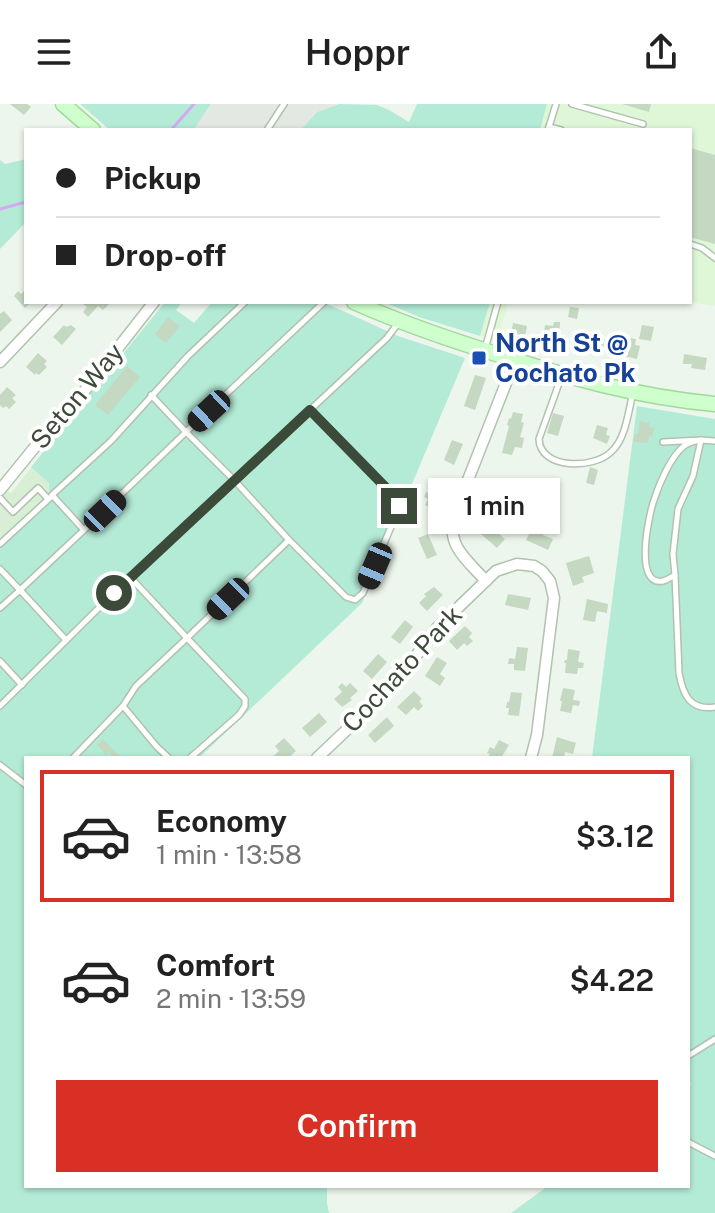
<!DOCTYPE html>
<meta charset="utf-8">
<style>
:root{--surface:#fff;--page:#f6f6f6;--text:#222;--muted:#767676;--line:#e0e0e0;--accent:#d93025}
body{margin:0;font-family:"Public Sans",sans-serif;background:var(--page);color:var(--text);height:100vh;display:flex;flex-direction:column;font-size:30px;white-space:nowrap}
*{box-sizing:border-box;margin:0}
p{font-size:26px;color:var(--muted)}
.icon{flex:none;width:44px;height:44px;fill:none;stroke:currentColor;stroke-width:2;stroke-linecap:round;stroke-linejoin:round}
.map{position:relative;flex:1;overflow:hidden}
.side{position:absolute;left:24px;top:652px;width:666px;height:432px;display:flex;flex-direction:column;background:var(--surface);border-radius:0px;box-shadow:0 2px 6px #0004}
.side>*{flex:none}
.top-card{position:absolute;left:24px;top:24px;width:668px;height:176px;border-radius:0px;box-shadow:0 2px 6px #0004;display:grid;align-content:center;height:176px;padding:0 32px;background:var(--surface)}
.end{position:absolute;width:36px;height:36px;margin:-18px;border:10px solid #3c4b39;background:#fff;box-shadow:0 0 0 4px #fff}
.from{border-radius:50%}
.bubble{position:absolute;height:56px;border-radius:0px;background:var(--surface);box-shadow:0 2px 6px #0004;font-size:26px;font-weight:600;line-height:56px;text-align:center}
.car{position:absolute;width:24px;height:48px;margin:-24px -12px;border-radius:10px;box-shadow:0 0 6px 2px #0007;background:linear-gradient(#222 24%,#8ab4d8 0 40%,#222 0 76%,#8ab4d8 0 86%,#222 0)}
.top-card b{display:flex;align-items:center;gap:28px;height:76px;font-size:30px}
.top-card b+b{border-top:2px solid var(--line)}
.top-card i{width:20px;height:20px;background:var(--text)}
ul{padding:14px 0 0;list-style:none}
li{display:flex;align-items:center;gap:24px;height:132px;margin:0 16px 12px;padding:0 16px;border:4px solid transparent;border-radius:0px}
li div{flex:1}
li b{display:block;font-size:30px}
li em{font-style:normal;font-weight:600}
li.current{border-color:var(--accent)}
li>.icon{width:72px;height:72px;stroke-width:1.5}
.action{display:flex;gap:16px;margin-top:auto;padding:16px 32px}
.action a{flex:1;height:92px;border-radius:0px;background:var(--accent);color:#fff;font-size:32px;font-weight:600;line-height:92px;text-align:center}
header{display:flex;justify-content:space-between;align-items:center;height:104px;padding:0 32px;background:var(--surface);font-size:36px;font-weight:600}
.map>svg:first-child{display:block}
.commercial{fill:#dff7d7}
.education{fill:#d8efd5}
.green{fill:#b4ebd7}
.parking{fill:#e4e8e3}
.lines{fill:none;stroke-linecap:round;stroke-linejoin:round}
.stream{stroke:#d5a8f3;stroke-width:3}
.building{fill:#c5d8c1}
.service-casing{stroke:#b1c2ae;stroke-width:8}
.minor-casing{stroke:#b1c2ae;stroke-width:13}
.secondary-casing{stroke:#a1da9d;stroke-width:17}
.service{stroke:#fff;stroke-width:5}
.minor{stroke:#fff;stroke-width:10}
.secondary{stroke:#cfffcd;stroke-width:14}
.route{stroke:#3c4b39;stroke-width:10}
.transit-dot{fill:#1a4fb4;stroke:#fff;stroke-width:3}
.labels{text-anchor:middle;stroke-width:8;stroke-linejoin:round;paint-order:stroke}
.transit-label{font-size:26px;font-weight:bold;fill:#164399;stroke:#fff;text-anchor:start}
.street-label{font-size:26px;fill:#3c4b39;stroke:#fff}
</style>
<header><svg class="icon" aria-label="menu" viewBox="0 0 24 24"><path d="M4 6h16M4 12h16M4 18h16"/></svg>Hoppr<svg class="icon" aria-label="share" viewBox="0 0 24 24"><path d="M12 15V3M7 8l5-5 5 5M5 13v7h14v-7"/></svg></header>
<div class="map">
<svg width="715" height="1109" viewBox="0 0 715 1109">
<rect width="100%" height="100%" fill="#edf6ec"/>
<g class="commercial">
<polygon points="547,0 715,0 715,202 689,198 690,26 540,26"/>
<polygon points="490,198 508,198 499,231 506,240 480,232"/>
</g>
<polygon class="education" points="57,332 49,390 0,436 0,385 11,389"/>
<g class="green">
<polygon points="80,0 211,0 195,26 110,26"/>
<polygon points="339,0 377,1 389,6 409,18 417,0 547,0 540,26 300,26 317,8"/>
<polygon points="26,55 26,118 0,145 0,56 5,60"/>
<polygon points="165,198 182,198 176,206 194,219 212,198 323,198 398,232 465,254 362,499 199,654 26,654 26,1082 327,1082 327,1099 329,1109 0,1109 0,436 49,391 49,379 31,363"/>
<polygon points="384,198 490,198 480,232 419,213"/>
<polygon points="637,302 715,315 715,1109 511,1109 548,1082 688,1082 688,983 691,980 688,973 688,654 592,654"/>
</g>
<polygon class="parking" points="211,0 338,0 317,8 300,26 194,25"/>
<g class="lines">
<g class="stream">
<polyline points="171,26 194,0"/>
<polyline points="0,105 26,98"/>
</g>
</g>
<g class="building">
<polygon points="10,0 27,0 31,3 24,11"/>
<polygon points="622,0 651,0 649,8"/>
<polygon points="690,44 715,51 715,140 690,133"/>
<polygon points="26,185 26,198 31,198 25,204 14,192 18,187 21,190"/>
<polygon points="85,198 106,198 109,200 103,206 98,202 88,213 83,208 87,203 83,200"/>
<polygon points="570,203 579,204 577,215 568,213"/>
<polygon points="4,207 12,216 0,228 0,210"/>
<polygon points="168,213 180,222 166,239 155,230"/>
<polygon points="554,218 560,218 559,236 543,234 545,221 553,222"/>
<polygon points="513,219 527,222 525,233 511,230"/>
<polygon points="64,221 66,223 71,221 76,225 62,241 53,233"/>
<polygon points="642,221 654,223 651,237 639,235"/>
<polygon points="583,231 607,236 605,243 603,243 602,247 588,244 589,239 581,240"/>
<polygon points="629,234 636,235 635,241 640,242 637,255 615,250 618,237 628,239"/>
<polygon points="38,249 47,257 44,260 47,263 39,271 36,269 35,271 26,263"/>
<polygon points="684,250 707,254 705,266 691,264 692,260 683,260"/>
<polygon points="127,262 140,273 108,311 95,301"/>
<polygon points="475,271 486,274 475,306 464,302"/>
<polygon points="7,283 16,291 12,294 16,298 9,305 6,302 3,304 0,301 0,291"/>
<polygon points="513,308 523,310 521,318 524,319 520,333 524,334 522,344 515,343 512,351 502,349 509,322 507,321 509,314 511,315"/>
<polygon points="553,309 564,312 558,332 547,329"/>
<polygon points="640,317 650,319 649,323 654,324 652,332 649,331 648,339 633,338 635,330 638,330"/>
<polygon points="597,321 608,324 606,331 610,332 607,340 593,334"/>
<polygon points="452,336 463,340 454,361 444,356"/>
<polygon points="590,363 598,366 594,381 586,379"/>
<polygon points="434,380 444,384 435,406 425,401 428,395 424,393 426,388 430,390"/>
<polygon points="481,415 505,435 497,444 474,424"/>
<polygon points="539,423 545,425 543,431 553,435 548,446 526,436 531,426 537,428"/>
<polygon points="428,430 437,451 427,455 418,434"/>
<polygon points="589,452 594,469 582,473 584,478 573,482 566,459"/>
<polygon points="434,483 443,491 427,507 419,499 426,492 424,490"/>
<polygon points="508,490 531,494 528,506 505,501"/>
<polygon points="587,495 608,500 607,509 597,507 595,518 583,516"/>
<polygon points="405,516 413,523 400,540 391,533"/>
<polygon points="465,522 472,529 469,533 473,537 467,542 464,539 457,546 449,537"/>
<polygon points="517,543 528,544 525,567 514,566 514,560 508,560 509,554 515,555"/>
<polygon points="568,545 580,547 578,558 584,559 583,564 578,564 577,570 565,569 566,559 564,559 565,556 567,556"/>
<polygon points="378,550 387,558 372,575 363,567"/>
<polygon points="437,553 447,559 440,570 445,574 440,582 425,572"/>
<polygon points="342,579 346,583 350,579 358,587 350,594 352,596 342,603 334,595 342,588 338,583"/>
<polygon points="563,584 575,586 573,596 580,597 579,602 573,601 571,609 560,607 562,597 560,597"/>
<polygon points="414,587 422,595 419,597 423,602 418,607 414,603 406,611 397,603"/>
<polygon points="511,588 522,589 519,612 508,611 509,604 506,604 507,598 509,598"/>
<polygon points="319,609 327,618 310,633 302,624"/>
<polygon points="387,613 394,622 375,639 368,631"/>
<polygon points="557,633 576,639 573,650 565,648 564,654 552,654"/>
<polygon points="284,634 296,647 288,654 271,654 279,647 275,642"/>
<polygon points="103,635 121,654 114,654 108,648 106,651 97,641"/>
<polygon points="499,636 509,641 501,654 487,654 490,650 487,649 490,643 494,645"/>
</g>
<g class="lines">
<defs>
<g id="service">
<polyline points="572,0 643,20"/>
<polyline points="549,23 561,26"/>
<polyline points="267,26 284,0"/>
<polyline points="548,26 556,0"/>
<polyline points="690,140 702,144 715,154"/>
<polyline points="485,245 498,198"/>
<path d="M562,271L539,335C540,366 594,365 611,348C626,335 628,308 633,289"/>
<polyline points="151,291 186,328 84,426 52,391 111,337 188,252 245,198"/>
<polyline points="310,306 387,234 399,218"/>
<path d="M663,338L701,336C696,337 689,338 684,342C671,352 659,380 654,396C649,410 633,483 663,477C668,476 671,473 675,471L679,569C683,591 690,607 715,603"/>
<polyline points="0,394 13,408 38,384 48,395"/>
<polyline points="0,440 52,392"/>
<polyline points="0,465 20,486 84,426"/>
<polyline points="675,471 673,450 678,405 693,372 701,336 715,337"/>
<polyline points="130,473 187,534 289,436 235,377 310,306 396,394 399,404 363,489 355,496 346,493 289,436"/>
<polyline points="0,504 20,486 66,536"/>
<polyline points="0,557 22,581"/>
<polyline points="0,602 130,473 235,377 186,328 324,198"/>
<polyline points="73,654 123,602"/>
<polyline points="169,654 157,643 123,602 136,582 187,534 245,595 245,602 239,611 190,654"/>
<polyline points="0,661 26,681"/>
<polyline points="688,952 715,935"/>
<polyline points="688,1038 715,1052"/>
</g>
<g id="minor">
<polyline points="0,258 57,198"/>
<polyline points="0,386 56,317 82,290 154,198"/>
<path d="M486,477C466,455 445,441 455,409L515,256"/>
<polyline points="317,654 396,579 435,526 496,467 517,460 534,462 542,467 550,477 554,494 537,631 531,654"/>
</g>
<g id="secondary">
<polyline points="63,0 93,26"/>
<path d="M354,198C399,218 445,234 493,249C566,273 638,293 715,300"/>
</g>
</defs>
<use href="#service" class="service-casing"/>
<use href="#minor" class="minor-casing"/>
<use href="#secondary" class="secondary-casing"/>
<use href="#service" class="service"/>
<use href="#minor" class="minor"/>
<use href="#secondary" class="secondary"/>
</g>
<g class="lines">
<polyline class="route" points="114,489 310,306 396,394 399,402"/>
</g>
<rect class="transit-dot" x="471" y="246" width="16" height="16" rx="4"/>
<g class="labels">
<g class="transit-label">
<text x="495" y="248">North St @<tspan x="495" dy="30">Cochato Pk</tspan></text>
</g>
<g class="street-label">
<text transform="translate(77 292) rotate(-50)" y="9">Seton Way</text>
<text transform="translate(402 565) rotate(-47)" y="9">Cochato Park</text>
</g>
</g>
</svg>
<i class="end from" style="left:114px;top:489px"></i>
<i class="end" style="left:399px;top:402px"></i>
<div class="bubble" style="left:428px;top:374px;width:132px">1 min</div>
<i class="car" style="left:209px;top:307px;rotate:227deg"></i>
<i class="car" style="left:105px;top:407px;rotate:46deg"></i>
<i class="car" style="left:375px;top:462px;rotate:203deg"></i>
<i class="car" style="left:228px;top:495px;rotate:226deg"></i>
<div class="top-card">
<b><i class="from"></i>Pickup</b>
<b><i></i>Drop-off</b>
</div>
<section class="side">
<ul>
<li class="current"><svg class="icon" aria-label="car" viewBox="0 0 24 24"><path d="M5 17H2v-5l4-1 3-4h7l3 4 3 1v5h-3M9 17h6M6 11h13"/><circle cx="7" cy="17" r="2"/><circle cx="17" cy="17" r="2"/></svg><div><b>Economy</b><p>1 min · 13:58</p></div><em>$3.12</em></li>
<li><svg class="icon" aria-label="car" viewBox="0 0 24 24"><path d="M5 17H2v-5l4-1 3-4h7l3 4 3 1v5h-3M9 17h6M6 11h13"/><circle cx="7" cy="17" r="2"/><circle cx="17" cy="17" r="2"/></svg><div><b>Comfort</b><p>2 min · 13:59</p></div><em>$4.22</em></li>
</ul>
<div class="action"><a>Confirm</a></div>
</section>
</div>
